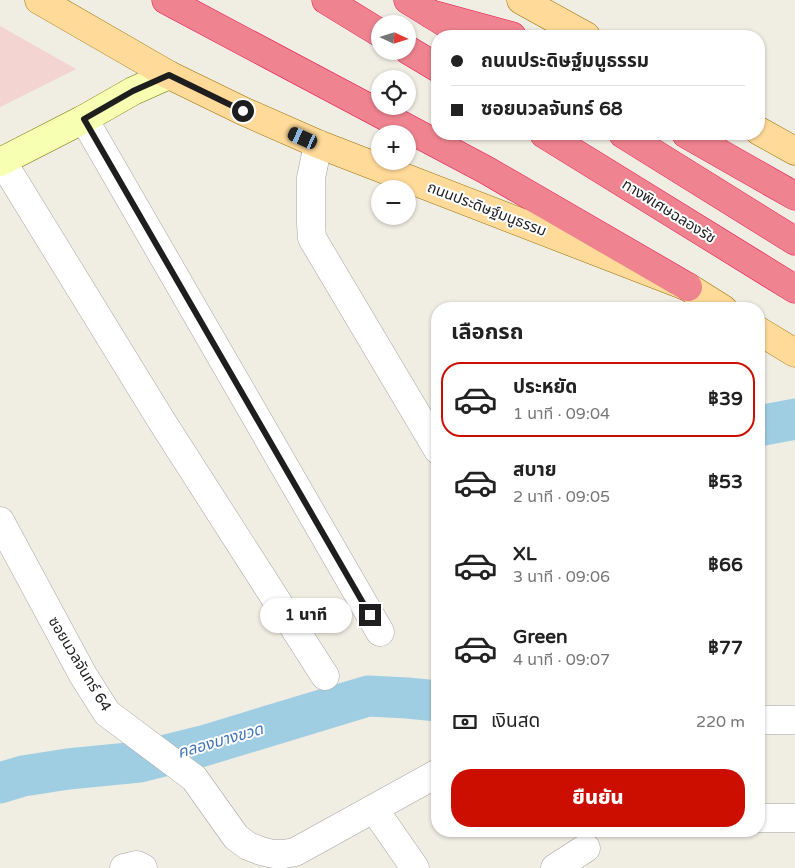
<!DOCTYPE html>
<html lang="th">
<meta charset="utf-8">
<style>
:root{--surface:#fff;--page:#f6f6f6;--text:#222;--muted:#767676;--line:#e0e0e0;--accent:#cc0e00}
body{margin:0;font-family:"Varela Round","Noto Sans Thai",sans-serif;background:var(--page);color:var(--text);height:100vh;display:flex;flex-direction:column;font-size:19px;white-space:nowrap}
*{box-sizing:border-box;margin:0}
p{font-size:16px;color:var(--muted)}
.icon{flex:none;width:28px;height:28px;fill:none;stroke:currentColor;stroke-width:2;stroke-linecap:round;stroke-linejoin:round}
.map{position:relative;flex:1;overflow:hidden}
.side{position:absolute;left:431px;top:302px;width:334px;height:535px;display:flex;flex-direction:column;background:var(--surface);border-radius:20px;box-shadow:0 1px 4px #0004}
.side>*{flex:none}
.guide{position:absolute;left:431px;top:30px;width:334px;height:110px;border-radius:20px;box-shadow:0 1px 4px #0004;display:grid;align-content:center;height:110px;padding:0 20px;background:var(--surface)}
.needle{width:32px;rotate:94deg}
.fabs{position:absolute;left:371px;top:15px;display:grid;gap:10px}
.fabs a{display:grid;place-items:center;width:45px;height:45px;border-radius:50%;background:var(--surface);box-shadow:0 1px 4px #0004;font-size:25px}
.end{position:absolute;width:22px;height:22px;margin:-11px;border:6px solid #1e1e1e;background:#fff;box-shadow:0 0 0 2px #fff}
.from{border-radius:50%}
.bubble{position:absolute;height:35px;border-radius:18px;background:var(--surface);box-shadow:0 1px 4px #0004;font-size:16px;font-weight:800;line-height:35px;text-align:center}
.car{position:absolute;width:15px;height:30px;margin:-15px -8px;border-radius:6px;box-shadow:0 0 4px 1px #0007;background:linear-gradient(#222 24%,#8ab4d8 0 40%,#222 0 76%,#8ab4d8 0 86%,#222 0)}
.guide b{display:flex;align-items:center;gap:18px;height:48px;font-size:19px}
.guide b+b{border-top:1px solid var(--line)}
.guide i{width:12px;height:12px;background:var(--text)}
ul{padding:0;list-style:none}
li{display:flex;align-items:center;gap:15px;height:75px;margin:0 10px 8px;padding:0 10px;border:2px solid transparent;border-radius:20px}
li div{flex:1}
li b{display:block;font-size:19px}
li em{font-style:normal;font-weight:800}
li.current{border-color:var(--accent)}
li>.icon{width:45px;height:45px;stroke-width:1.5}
h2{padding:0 20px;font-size:22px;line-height:60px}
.pay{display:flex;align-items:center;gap:12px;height:55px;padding:0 20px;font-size:19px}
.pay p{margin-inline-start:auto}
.primary-button{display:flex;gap:10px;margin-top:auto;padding:10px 20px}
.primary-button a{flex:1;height:58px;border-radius:20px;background:var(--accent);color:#fff;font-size:20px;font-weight:800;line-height:58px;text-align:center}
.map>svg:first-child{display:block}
.commercial{fill:#f3d4d0}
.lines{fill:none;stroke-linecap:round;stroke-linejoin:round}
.river{stroke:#9fcee2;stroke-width:41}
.minor-casing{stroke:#a5a5a5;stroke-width:29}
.secondary-casing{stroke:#647a00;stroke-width:29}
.primary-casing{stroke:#987000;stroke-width:29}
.motorway-casing{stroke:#eb124e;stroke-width:29}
.minor{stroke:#fff;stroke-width:28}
.secondary{stroke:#f6ffb2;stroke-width:28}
.primary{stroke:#ffda99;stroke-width:28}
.motorway{stroke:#ef838f;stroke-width:28}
.route{stroke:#1e1e1e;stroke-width:6}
.labels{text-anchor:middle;stroke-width:4;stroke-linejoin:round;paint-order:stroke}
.street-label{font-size:15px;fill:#1e1e1e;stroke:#fff}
.water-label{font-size:16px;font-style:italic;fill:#4174b7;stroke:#fff}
</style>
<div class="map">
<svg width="795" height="868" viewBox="0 0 795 868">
<rect width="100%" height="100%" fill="#f0ede3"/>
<polygon class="commercial" points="0,26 76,69 0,107"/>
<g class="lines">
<g class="river">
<polyline points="759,426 795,419"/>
<polyline points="0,783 23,776 68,769 139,762 203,746 368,696 407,698 438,701"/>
</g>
<defs>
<g id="minor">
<polyline points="84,119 380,632"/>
<polyline points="318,144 311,178 311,224 312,238 438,450"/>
<polyline points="2,161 161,420 325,676"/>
<polyline points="0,521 83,675 107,713 194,778 236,837 248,846 261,851 273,854 284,854 295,852 438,773"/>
<polyline points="762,720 795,720"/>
<polyline points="374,809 415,868"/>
<polyline points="759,818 795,818"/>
<polyline points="124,868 137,865 143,868"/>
<polyline points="555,868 586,848"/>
</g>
<polyline id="secondary" points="0,162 84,119 133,91 169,75"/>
<g id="primary">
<polyline points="39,0 169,75 243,111 318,144 688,287 723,309"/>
<polyline points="521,0 586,36"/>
<polyline points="759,131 795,151"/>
<polyline points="759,331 795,353"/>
</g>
<g id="motorway">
<polyline points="166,0 486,170 688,287"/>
<polyline points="326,0 380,33"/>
<polyline points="408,0 447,24"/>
<polyline points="431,14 512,36"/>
<polyline points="408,50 438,68"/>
<polyline points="544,134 795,289"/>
<polyline points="623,134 795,241"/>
<polyline points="686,134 795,196"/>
</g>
</defs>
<use href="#minor" class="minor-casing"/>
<use href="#secondary" class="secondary-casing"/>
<use href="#primary" class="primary-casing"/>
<use href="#motorway" class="motorway-casing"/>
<use href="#minor" class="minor"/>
<use href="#secondary" class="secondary"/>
<use href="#primary" class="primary"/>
<use href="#motorway" class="motorway"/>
</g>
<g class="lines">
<polyline class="route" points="243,111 169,75 133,91 84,119 370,615"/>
</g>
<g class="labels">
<g class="street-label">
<text transform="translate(487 209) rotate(21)" y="5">ถนนประดิษฐ์มนูธรรม</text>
<text transform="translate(669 211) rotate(32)" y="5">ทางพิเศษฉลองรัช</text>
<text transform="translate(80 664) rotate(59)" y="5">ซอยนวลจันทร์ 64</text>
</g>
<g class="water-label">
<text transform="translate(220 740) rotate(-16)" y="6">คลองบางขวด</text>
</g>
</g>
</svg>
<div class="fabs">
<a><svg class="needle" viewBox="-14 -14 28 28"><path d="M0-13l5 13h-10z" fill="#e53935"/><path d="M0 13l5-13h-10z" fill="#767676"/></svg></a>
<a><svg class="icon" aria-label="locate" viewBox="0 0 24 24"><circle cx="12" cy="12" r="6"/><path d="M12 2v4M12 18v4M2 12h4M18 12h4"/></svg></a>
<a>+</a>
<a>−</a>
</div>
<i class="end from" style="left:243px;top:111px"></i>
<i class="end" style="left:370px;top:615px"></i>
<div class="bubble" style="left:260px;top:598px;width:92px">1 นาที</div>
<i class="car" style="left:303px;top:138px;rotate:294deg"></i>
<div class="guide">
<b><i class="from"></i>ถนนประดิษฐ์มนูธรรม</b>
<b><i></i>ซอยนวลจันทร์ 68</b>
</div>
<section class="side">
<h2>เลือกรถ</h2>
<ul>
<li class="current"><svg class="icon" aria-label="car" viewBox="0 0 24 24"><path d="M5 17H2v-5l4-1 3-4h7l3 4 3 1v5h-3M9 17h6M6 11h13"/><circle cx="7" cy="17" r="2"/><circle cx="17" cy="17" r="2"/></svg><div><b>ประหยัด</b><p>1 นาที · 09:04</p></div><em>฿39</em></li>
<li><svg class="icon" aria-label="car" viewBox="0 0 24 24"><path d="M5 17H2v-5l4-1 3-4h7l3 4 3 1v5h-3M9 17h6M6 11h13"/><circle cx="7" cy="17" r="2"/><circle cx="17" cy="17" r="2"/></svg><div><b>สบาย</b><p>2 นาที · 09:05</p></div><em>฿53</em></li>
<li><svg class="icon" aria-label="car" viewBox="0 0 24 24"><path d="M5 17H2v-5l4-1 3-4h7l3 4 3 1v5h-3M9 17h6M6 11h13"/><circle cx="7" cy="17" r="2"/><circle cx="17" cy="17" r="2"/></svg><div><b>XL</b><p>3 นาที · 09:06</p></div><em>฿66</em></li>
<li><svg class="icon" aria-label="car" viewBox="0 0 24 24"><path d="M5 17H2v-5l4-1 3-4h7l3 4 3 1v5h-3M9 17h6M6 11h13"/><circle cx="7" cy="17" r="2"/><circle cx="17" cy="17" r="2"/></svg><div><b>Green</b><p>4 นาที · 09:07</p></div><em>฿77</em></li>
</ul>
<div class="pay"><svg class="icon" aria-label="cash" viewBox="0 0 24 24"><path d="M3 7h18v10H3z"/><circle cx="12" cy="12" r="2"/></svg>เงินสด<p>220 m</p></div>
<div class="primary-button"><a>ยืนยัน</a></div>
</section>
</div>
